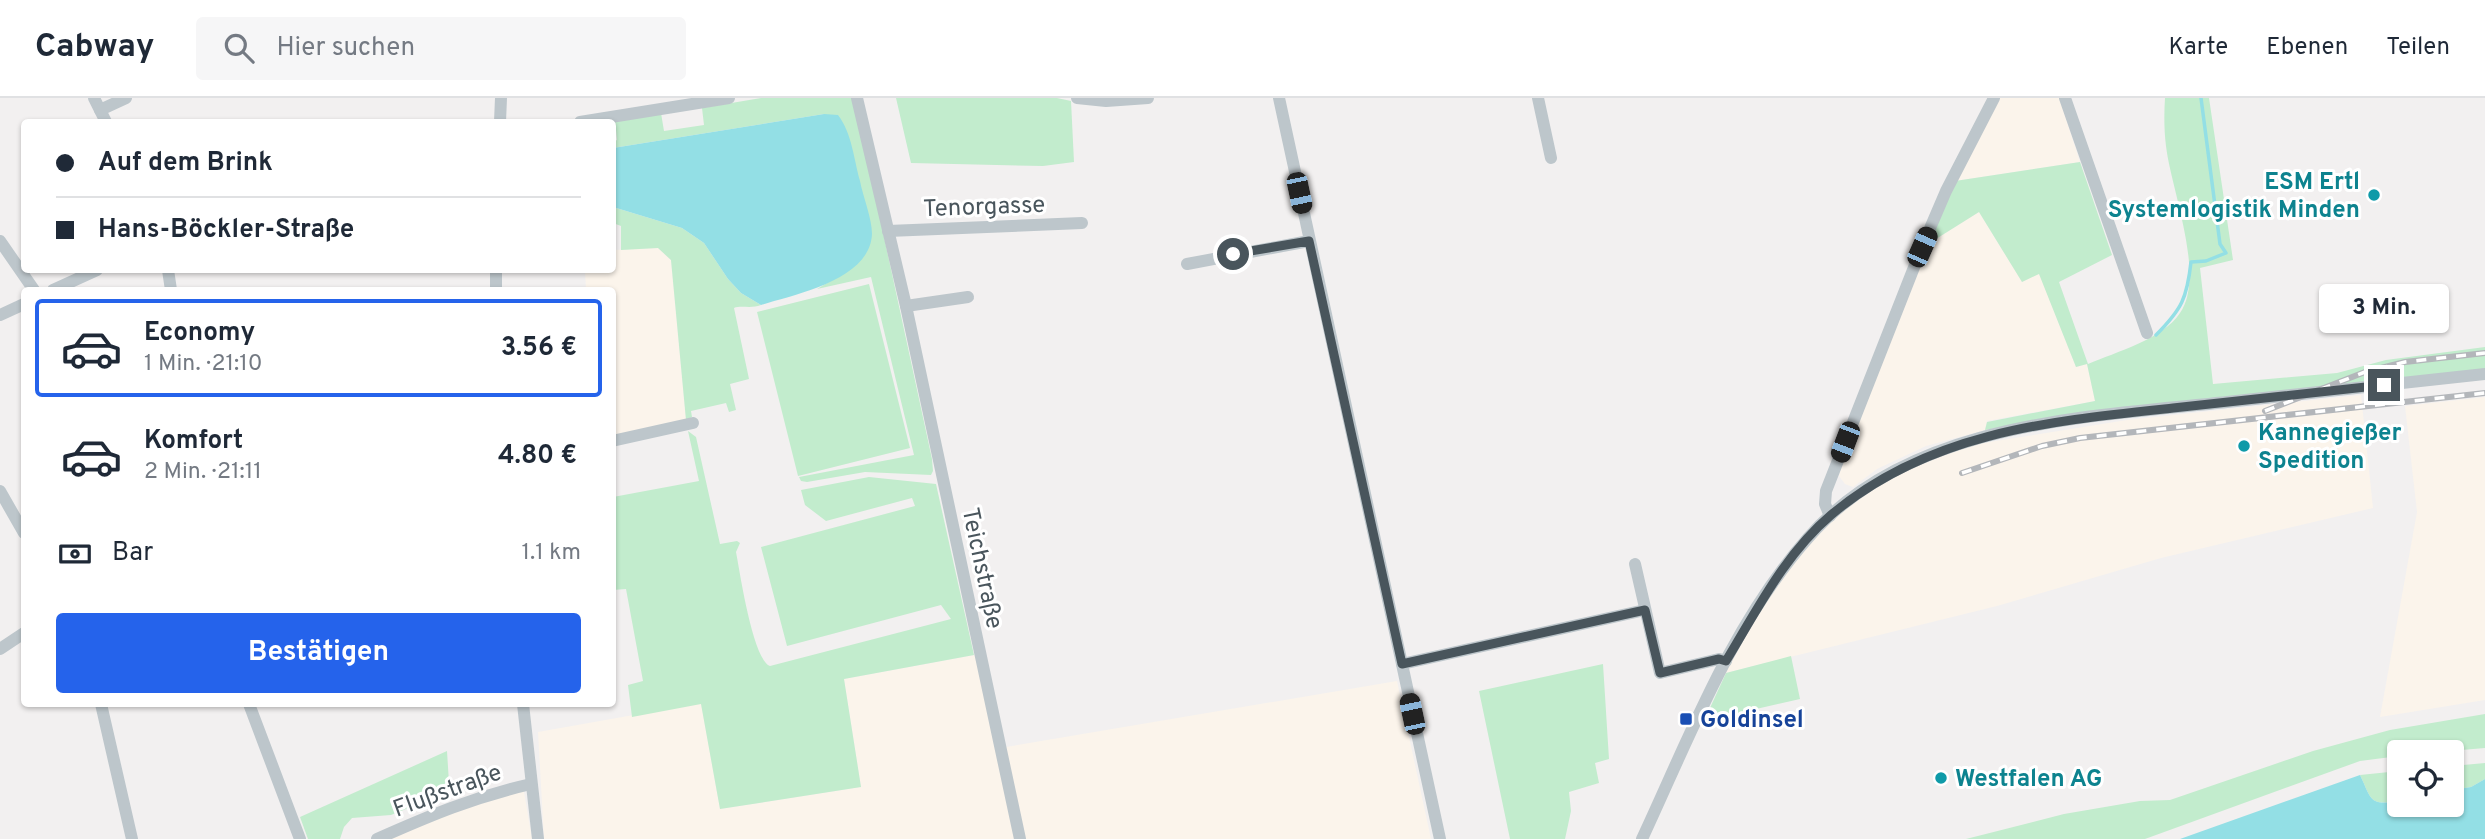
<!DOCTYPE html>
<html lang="de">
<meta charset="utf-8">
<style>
:root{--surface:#fff;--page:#f6f6f7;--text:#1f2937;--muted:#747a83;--line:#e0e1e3;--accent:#2563eb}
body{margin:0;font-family:Overpass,sans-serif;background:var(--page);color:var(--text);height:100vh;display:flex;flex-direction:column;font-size:26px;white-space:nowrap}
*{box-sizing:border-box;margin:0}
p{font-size:23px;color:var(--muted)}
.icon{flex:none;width:38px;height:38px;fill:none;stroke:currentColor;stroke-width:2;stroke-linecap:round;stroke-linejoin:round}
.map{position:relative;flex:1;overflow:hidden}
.sheet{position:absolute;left:21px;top:189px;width:595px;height:420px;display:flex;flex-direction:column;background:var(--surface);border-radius:7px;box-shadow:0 2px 5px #0004}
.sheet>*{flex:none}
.hud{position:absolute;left:21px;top:21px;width:595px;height:154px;border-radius:7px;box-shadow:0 2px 5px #0004;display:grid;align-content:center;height:154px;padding:0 35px;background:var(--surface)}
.controls{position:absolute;left:2387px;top:642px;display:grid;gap:14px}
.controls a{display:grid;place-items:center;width:77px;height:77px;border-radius:7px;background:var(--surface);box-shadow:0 2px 5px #0004;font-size:35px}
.end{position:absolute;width:32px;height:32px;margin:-16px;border:9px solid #49555c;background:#fff;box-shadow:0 0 0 4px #fff}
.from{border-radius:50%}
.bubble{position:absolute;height:49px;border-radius:7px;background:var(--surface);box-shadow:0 2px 5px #0004;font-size:23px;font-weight:700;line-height:49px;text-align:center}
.car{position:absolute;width:21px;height:42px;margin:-21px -10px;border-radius:9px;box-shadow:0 0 5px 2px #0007;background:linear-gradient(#222 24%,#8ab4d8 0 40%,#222 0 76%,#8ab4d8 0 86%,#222 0)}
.hud b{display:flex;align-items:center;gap:24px;height:66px;font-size:26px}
.hud b+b{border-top:2px solid var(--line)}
.hud i{width:18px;height:18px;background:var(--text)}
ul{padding:12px 0 0;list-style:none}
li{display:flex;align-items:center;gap:21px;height:98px;margin:0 14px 10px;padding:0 21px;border:4px solid transparent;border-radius:7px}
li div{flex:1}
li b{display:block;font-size:26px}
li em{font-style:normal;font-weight:700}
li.current{border-color:var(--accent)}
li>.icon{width:63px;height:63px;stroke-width:1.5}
.pay{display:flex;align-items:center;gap:18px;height:77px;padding:0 35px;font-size:26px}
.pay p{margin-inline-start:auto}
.primary-button{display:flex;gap:14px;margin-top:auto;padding:14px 35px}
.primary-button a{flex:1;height:80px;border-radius:7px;background:var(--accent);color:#fff;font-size:28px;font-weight:700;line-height:80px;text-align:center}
header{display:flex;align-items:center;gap:42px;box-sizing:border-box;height:98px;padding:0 35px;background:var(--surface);border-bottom:2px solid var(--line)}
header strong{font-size:33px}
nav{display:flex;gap:38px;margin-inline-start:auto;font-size:24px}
.search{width:490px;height:63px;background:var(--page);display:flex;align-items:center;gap:18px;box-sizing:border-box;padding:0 24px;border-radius:7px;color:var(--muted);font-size:26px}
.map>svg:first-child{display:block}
.commercial{fill:#fbf4eb}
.green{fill:#c2eccd}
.water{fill:#93dfe5}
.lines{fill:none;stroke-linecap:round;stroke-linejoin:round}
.stream{stroke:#93dfe5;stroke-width:3.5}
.minor{stroke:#bdc6cb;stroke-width:12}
.rail-casing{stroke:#b3b6ba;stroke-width:6}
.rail{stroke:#fff;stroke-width:3.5;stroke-dasharray:10;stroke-linecap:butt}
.route{stroke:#49555c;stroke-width:9}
.culture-dot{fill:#0f9aa8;stroke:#fff;stroke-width:2.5}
.transit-dot{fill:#1a4fb4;stroke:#fff;stroke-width:2.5}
.labels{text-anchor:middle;stroke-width:6;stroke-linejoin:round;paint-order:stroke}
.culture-label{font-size:24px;font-weight:bold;fill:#0d838f;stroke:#fff;text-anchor:start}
.street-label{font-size:24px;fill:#49555c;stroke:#fff}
.transit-label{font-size:24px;font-weight:bold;fill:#164399;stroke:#fff;text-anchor:start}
</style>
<header>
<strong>Cabway</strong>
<div class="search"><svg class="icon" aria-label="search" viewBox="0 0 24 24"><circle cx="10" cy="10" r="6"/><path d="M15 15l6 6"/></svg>Hier suchen</div>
<nav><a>Karte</a><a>Ebenen</a><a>Teilen</a></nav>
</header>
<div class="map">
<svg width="2485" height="741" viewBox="0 0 2485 741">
<rect width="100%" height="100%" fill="#f2f0f0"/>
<g class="commercial">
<polygon points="1999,0 2059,0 2080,64 1955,83"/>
<polygon points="1979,114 2022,184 2039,175 2076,269 2087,266 2095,303 1987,323 1985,332 1926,348 1877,371 1853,389 1845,386 1839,378 1843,362 1928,146"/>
<polygon points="658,150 671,162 686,322 613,338 612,192 586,192 585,172 612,172 613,152"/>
<polygon points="2361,297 2373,410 2161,460 1997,508 1713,578 1810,435 1851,399 1923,364 1977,346 2127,322"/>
<polygon points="2485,299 2485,602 2380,619 2417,414 2405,308"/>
<polygon points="980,556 1006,649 1397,583 1431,741 544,741 538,634 701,605 720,711 861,689 844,581"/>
<polygon points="523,688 532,741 383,741"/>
</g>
<g class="green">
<polygon points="761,0 854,0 932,361 933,373 931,377 865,374 807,384 801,383 799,379 914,357 871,179 817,191 850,171 824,16 613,50 613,44 617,42 615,22 661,15 664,33 704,27 702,10"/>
<polygon points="896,0 1057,0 1071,3 1074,64 1043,68 911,65"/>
<path d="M2165,0H2209L2233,162L2200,170L2213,286L2337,275L2386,262L2485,249V271L2080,315L1985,332L1987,324L2095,303L2087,266L2076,269L2039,176L2022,184L1979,114L1928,146L1955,83L2080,64L2112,157L2059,184L2088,266C2116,254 2163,241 2180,215C2206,178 2171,91 2166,48C2164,32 2164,16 2165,0Z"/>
<path d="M613,109L682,130L704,145L728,181L741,195L761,207C751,211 741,207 734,210L749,281L730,286L736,312L729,314L726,305L691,313L692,319L686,322L671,162L658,150L621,152V128L613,125Z"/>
<polygon points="869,186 910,350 798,378 757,214"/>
<path d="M688,333L696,339L720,446L737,443L740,445L736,454C740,475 753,562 770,568L951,521L941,507L787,548L761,449L915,408L912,400L826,423L805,407L801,392L869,379L936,386L974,557L844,581L861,689L720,711L701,606L632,619L628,587L643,583L626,491L613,492V399L699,383Z"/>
<polygon points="1791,558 1800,601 1704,623 1726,575"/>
<polygon points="1603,566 1609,661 1595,665 1599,685 1569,694 1571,713 1565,741 1510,741 1479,593"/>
<polygon points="2485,616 2485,650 2438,654 2399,654 2399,658 2360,663 2145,741 1966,741 2064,716 2140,703 2170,702 2313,653 2390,632"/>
<polygon points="447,653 450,701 436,699 391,717 352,720 344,729 340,741 308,741 300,719"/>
<polygon points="2485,665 2485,681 2471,689 2452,692 2452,668"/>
<path d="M2399,673V703C2369,708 2372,702 2360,677Z"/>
</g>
<g class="water">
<path d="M824,16L838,17C852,35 854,62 860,83C863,99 872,120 872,136C870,182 796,196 761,207L741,195L728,181L704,145L682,130L613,109V50Z"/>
<path d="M2360,677C2372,702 2369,708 2399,703V707H2452V692L2471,689L2485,681V741H2180Z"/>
</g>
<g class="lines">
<path class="stream" d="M2156,237C2182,211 2187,200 2191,164L2206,163L2226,155L2220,146L2201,0"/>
<g class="minor">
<polyline points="94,0 106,24"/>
<polyline points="857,0 906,208 1020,741"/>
<polyline points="1077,0 1106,3 1148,0"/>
<polyline points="1279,0 1440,741"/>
<polyline points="1538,0 1551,60"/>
<polyline points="2065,0 2147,235"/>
<polyline points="100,12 126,0"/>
<polyline points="500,24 501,0"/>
<polyline points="580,24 729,0"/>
<polyline points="888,133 1082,125"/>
<polyline points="0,143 34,192"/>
<polyline points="1187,166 1309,143"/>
<polyline points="168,172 171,192"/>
<polyline points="496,172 496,192"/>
<polyline points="53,192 97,172"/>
<polyline points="906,208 968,199"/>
<polyline points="0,217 24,206"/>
<polyline points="612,343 693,325"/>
<polyline points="0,393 24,435"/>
<polyline points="1830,418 1825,406 1826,393 1922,149 1946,93 1994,0"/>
<polyline points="1635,466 1660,575 1719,561 1726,563"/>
<polyline points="0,551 24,535"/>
<polyline points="1402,566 1645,512"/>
<polyline points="101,606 132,741"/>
<polyline points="249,606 300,741"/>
<polyline points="523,606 538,741"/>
<path d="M377,741C431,717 474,699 531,686"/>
<path d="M1642,741C1690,638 1732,526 1808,440C1908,324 2086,319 2227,304C2313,295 2399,285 2485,276"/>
</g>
<defs>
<g id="rail">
<polyline points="2265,313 2365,274 2405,264 2485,255"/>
<polyline points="1962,375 2042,348 2080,340 2485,295"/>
</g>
</defs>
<use href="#rail" class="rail-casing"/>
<use href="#rail" class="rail"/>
</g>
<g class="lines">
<path class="route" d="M1233,156L1309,143L1402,566L1645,512L1660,575L1719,561L1726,563C1757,512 1785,456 1831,417C1929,334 2050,323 2173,310C2243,302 2314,295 2384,287"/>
</g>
<g class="culture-dot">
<circle cx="2374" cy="97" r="7"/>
<circle cx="2244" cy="348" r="7"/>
<circle cx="1941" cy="680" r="7"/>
</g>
<rect class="transit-dot" x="1679" y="614" width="14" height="14" rx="3.5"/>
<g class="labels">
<g class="culture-label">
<text x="2360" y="91" text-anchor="end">ESM Ertl<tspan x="2360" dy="28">Systemlogistik Minden</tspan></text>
<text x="2258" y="342">Kannegießer<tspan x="2258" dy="28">Spedition</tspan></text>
<text x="1955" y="688">Westfalen AG</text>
</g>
<g class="street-label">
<text transform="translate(984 108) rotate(-2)" y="8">Tenorgasse</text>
<text transform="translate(983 470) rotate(78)" y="8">Teichstraße</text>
<text transform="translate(447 692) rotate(-20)" y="8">Flußstraße</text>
</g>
<g class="transit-label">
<text x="1700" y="629">Goldinsel</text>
</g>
</g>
</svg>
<div class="controls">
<a><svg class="icon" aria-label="locate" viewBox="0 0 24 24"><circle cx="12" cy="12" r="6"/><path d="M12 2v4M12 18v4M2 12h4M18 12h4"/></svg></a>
</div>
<i class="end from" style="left:1233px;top:156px"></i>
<i class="end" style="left:2384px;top:287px"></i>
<div class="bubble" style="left:2319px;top:186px;width:130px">3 Min.</div>
<i class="car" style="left:1299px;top:95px;rotate:168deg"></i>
<i class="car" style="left:1922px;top:149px;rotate:24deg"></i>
<i class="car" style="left:1845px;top:344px;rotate:201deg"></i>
<i class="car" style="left:1412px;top:616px;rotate:348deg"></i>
<div class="hud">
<b><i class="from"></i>Auf dem Brink</b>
<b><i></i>Hans-Böckler-Straße</b>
</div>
<section class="sheet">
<ul>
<li class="current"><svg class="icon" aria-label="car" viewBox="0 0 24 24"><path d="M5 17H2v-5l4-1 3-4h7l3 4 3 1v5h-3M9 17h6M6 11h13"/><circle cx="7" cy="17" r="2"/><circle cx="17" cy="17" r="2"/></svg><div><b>Economy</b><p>1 Min. · 21:10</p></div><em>3.56 €</em></li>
<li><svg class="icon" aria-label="car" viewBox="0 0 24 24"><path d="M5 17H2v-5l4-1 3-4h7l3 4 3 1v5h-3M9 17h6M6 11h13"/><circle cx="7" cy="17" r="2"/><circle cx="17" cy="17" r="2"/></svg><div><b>Komfort</b><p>2 Min. · 21:11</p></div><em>4.80 €</em></li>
</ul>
<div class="pay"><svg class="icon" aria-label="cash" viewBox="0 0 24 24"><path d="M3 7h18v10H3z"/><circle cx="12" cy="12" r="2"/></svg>Bar<p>1.1 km</p></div>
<div class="primary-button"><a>Bestätigen</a></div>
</section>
</div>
